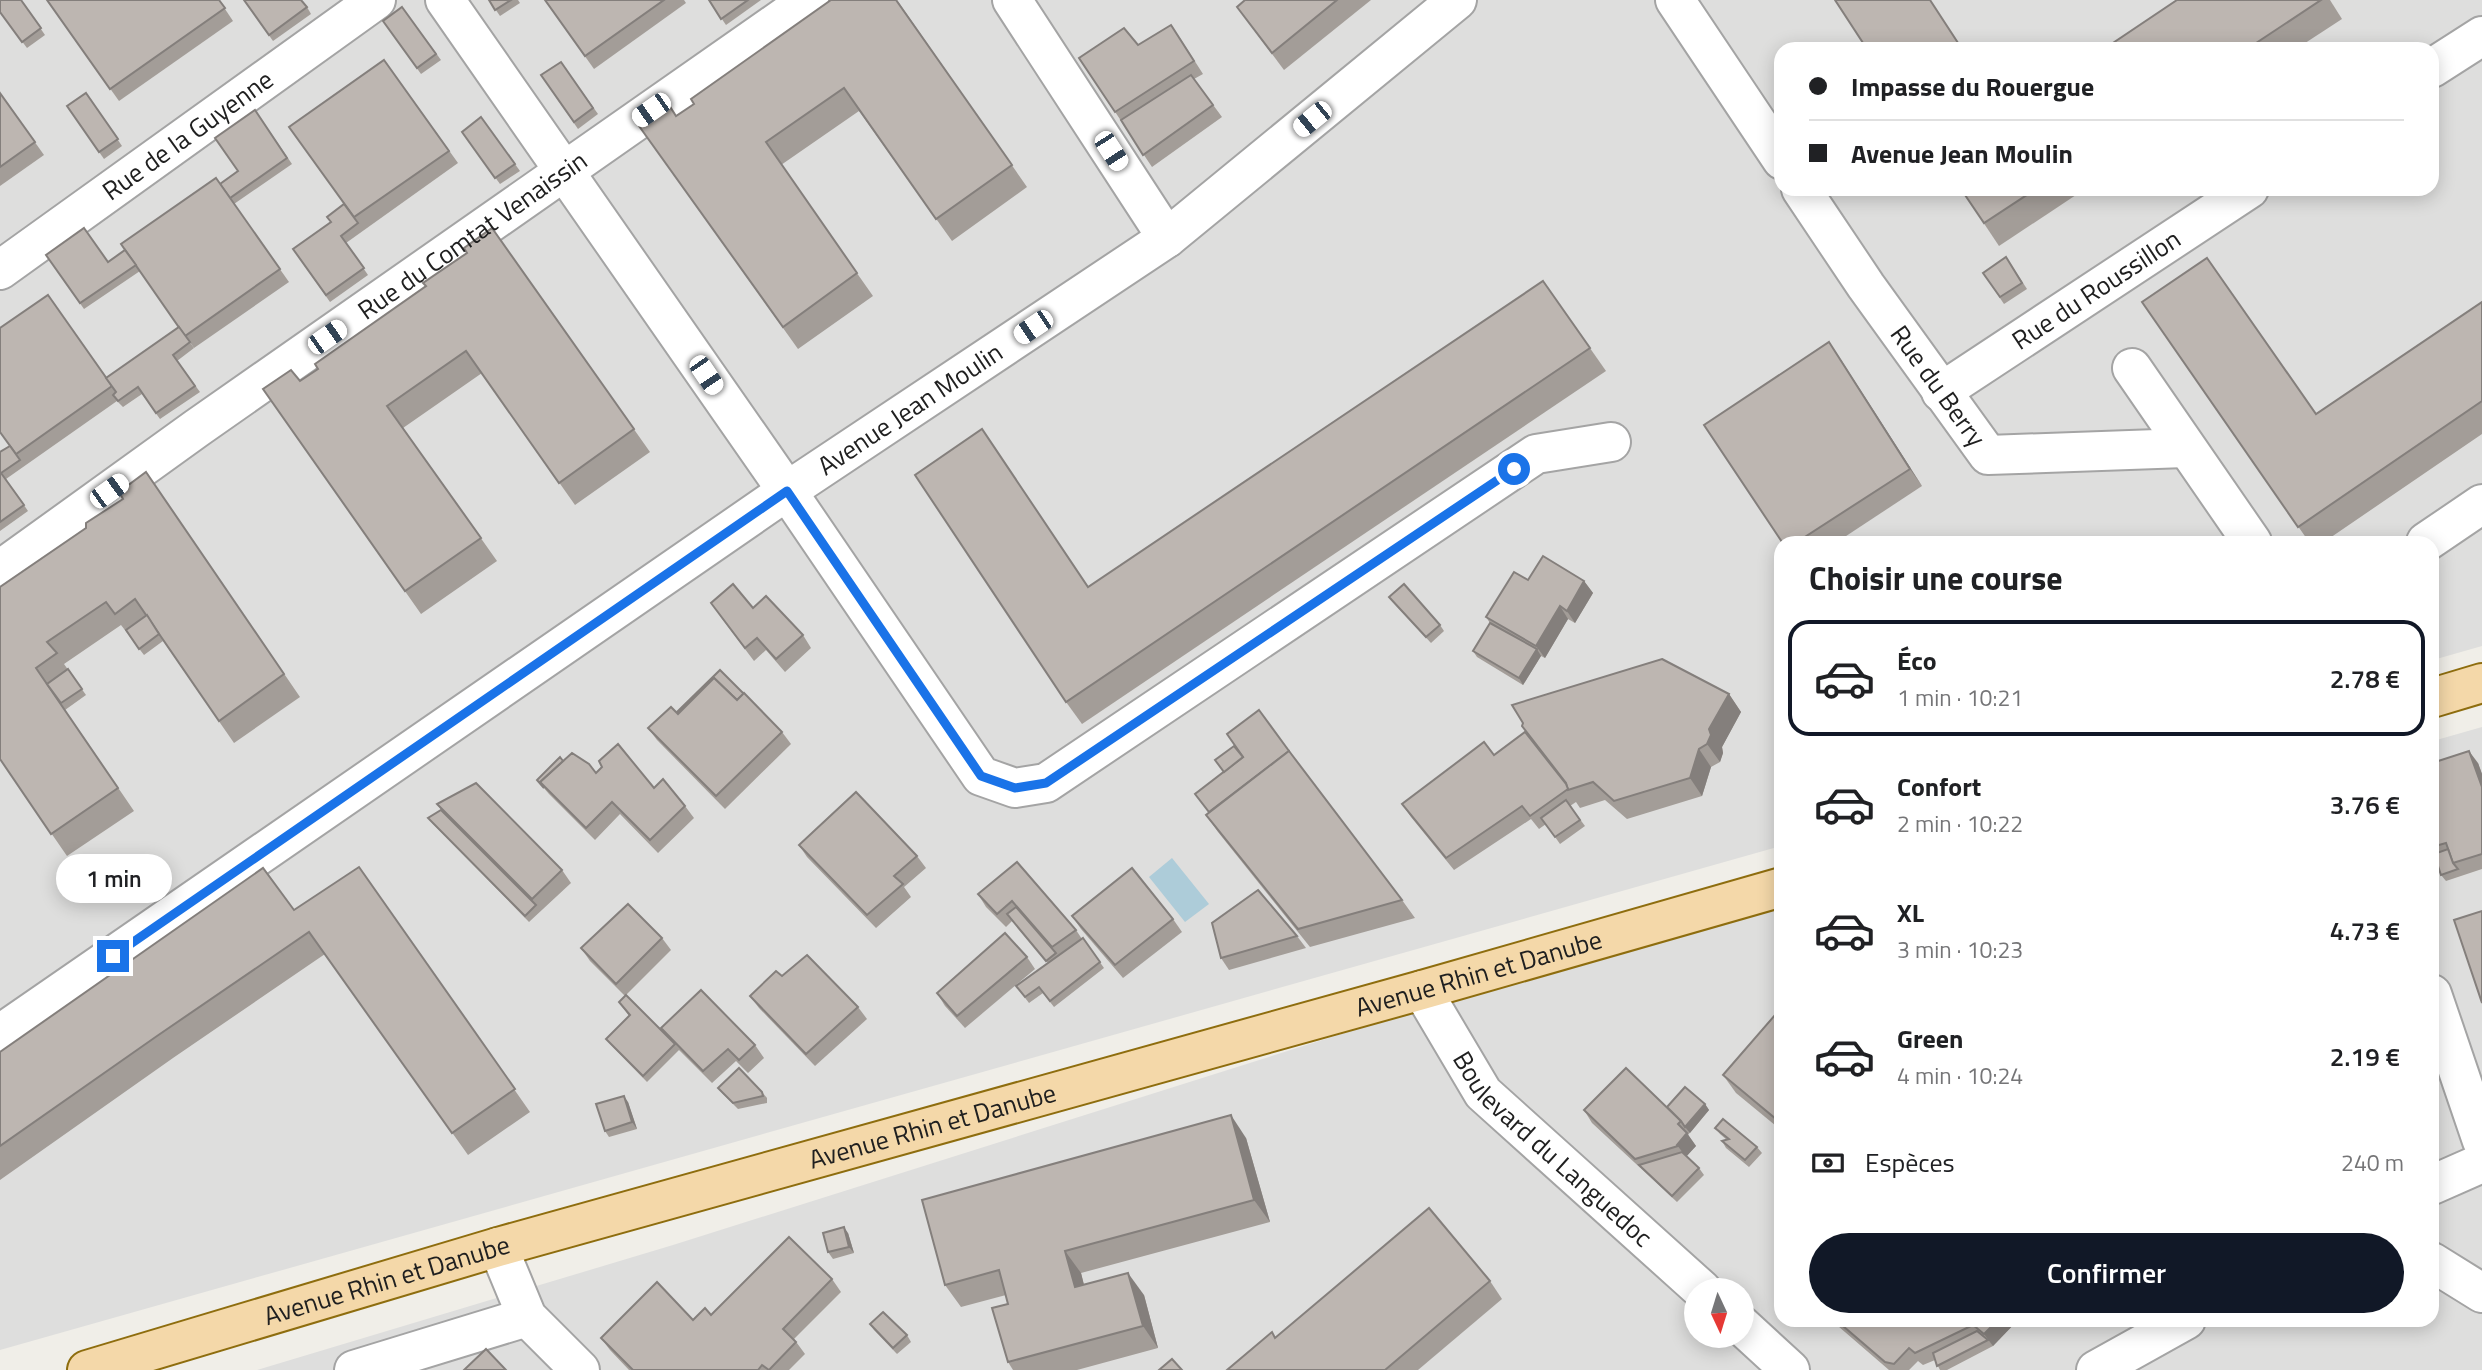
<!DOCTYPE html>
<html lang="fr">
<meta charset="utf-8">
<style>
:root{--surface:#fff;--page:#f6f6f6;--text:#202124;--muted:#757577;--line:#e0e0e0;--accent:#111827}
body{margin:0;font-family:"Titillium Web",sans-serif;background:var(--page);color:var(--text);height:100vh;display:flex;flex-direction:column;font-size:26px;white-space:nowrap}
*{box-sizing:border-box;margin:0}
p{font-size:23px;color:var(--muted)}
.icon{flex:none;width:38px;height:38px;fill:none;stroke:currentColor;stroke-width:2;stroke-linecap:round;stroke-linejoin:round}
.map{position:relative;flex:1;overflow:hidden}
.drawer{position:absolute;left:1774px;top:536px;width:665px;height:791px;display:flex;flex-direction:column;background:var(--surface);border-radius:21px;box-shadow:0 4px 18px #0003}
.drawer>*{flex:none}
.top-card{position:absolute;left:1774px;top:42px;width:665px;height:154px;border-radius:21px;box-shadow:0 4px 18px #0003;display:grid;align-content:center;height:154px;padding:0 35px;background:var(--surface)}
.needle{width:46px;rotate:176deg}
.buttons{position:absolute;left:1684px;top:1278px;display:grid;gap:14px}
.buttons a{display:grid;place-items:center;width:70px;height:70px;border-radius:50%;background:var(--surface);box-shadow:0 4px 18px #0003;font-size:35px}
.end{position:absolute;width:32px;height:32px;margin:-16px;border:9px solid #1a73e8;background:#fff;box-shadow:0 0 0 4px #fff}
.from{border-radius:50%}
.bubble{position:absolute;height:49px;border-radius:24px;background:var(--surface);box-shadow:0 4px 18px #0003;font-size:23px;font-weight:600;line-height:49px;text-align:center}
.car{position:absolute;width:21px;height:42px;margin:-21px -10px;border-radius:9px;box-shadow:0 0 5px 2px #0007;background:linear-gradient(#fff 24%,#345 0 40%,#fff 0 76%,#345 0 86%,#fff 0)}
.top-card b{display:flex;align-items:center;gap:24px;height:66px;font-size:26px}
.top-card b+b{border-top:2px solid var(--line)}
.top-card i{width:18px;height:18px;background:var(--text)}
ul{padding:0;list-style:none}
li{display:flex;align-items:center;gap:21px;height:116px;margin:0 14px 10px;padding:0 21px;border:4px solid transparent;border-radius:21px}
li div{flex:1}
li b{display:block;font-size:26px}
li em{font-style:normal;font-weight:600}
li.on{border-color:var(--accent)}
li>.icon{width:63px;height:63px;stroke-width:1.5}
h2{padding:0 35px;font-size:32px;line-height:84px}
.pay{display:flex;align-items:center;gap:18px;height:77px;padding:0 35px;font-size:26px}
.pay p{margin-inline-start:auto}
.button{display:flex;gap:14px;margin-top:auto;padding:14px 35px}
.button a{flex:1;height:80px;border-radius:42px;background:var(--accent);color:#fff;font-size:28px;font-weight:600;line-height:80px;text-align:center}
.map>svg:first-child{display:block}
.residential{fill:#dededd;fill-rule:evenodd}
.water{fill:#adccd9}
.lines{fill:none;stroke-linecap:round;stroke-linejoin:round}
.minor-casing{stroke:#a4a4a4;stroke-width:42}
.major-casing{stroke:#8e6d0e;stroke-width:42}
.minor{stroke:#fff;stroke-width:38}
.major{stroke:#f4d8a9;stroke-width:38}
.wall{fill:#a39d98}
.shaded-wall{fill:#847f7c}
.building{fill:#bdb6b1;stroke:#847f7c;stroke-width:2}
.route{stroke:#1a73e8;stroke-width:9}
.labels{text-anchor:middle;stroke-width:5;stroke-linejoin:round;paint-order:stroke}
.street-label{font-size:26px;fill:#202020;stroke:#fff}
</style>
<div class="map">
<svg width="2482" height="1370" viewBox="0 0 2482 1370">
<rect width="100%" height="100%" fill="#f0eee8"/>
<g class="residential">
<path d="M0,0H2482V646L2433,660L2432,542H1782L1781,846L0,1350ZM1782,49H2432V189H1782Z"/>
<path d="M2482,727V1370H257L673,1245L1611,949L1781,906L1782,1320H2432L2433,741ZM1696,1290H1741V1335H1696Z"/>
</g>
<polygon class="water" points="1172,858 1209,904 1185,922 1149,877"/>
<g class="lines">
<defs>
<g id="minor">
<polyline points="445,0 787,491 981,776 1015,788 1046,783 1536,454 1611,442"/>
<polyline points="1012,0 1167,238"/>
<polyline points="1675,0 1782,160"/>
<polyline points="2432,68 2482,36"/>
<path id="s1" d="M1801,189L1866,286L1988,455L2185,448"/>
<path id="s2" d="M0,270L376,0"/>
<polyline points="2132,368 2252,542"/>
<path id="s3" d="M1941,392L2249,189"/>
<polyline points="2426,542 2482,504"/>
<path id="s4" d="M0,570L197,428L809,0"/>
<path id="s5" d="M1422,990L1483,1093L1702,1290"/>
<polyline points="2432,994 2482,1141"/>
<path id="s6" d="M0,1034L787,491L1167,238L1457,0"/>
<polyline points="2432,1185 2482,1163"/>
<polyline points="498,1247 527,1317 580,1370"/>
<polyline points="2432,1262 2482,1293"/>
<polyline points="1741,1325 1790,1370"/>
<polyline points="354,1370 527,1317"/>
<polyline points="2096,1370 2186,1320"/>
</g>
<g id="major">
<polyline points="2432,698 2482,683"/>
<path id="s7" d="M87,1370L498,1247L1422,990L1782,887"/>
</g>
</defs>
<use href="#minor" class="minor-casing"/>
<use href="#major" class="major-casing"/>
<use href="#minor" class="minor"/>
<use href="#major" class="major"/>
</g>
<g class="wall">
<polygon points="21,0 45,35 27,48 0,12"/>
<polygon points="47,0 219,0 233,21 119,101"/>
<polygon points="244,0 307,7 311,14 273,41"/>
<polygon points="489,0 518,0 520,3 500,16"/>
<polygon points="545,0 684,0 686,3 594,69"/>
<polygon points="709,0 761,0 726,25"/>
<polygon points="897,0 1027,187 952,241 859,111 781,165 873,296 798,349 639,126 677,116"/>
<polygon points="1245,0 1371,0 1284,70 1237,7"/>
<polygon points="2177,0 2330,0 2342,19 2296,49 2104,49"/>
<polygon points="402,7 441,60 421,74 383,21"/>
<polygon points="1180,38 1203,74 1194,79 1222,117 1152,167 1079,58"/>
<polygon points="384,60 458,163 346,243 368,275 330,302 293,249 331,222 327,217 344,204"/>
<polygon points="561,62 598,114 578,129 541,75"/>
<polygon points="0,93 44,155 0,186"/>
<polygon points="86,93 122,146 104,159 67,106"/>
<polygon points="255,110 292,164 234,204 289,282 194,348 140,271 84,309 46,255 108,262 238,171"/>
<polygon points="481,117 520,171 500,184 462,132"/>
<polygon points="1961,189 2085,189 1999,246"/>
<polygon points="492,228 650,452 575,505 482,373 403,428 497,561 421,614 263,389 300,381 318,369 425,287 467,253"/>
<polygon points="2006,257 2027,289 2004,304 1983,273"/>
<polygon points="1543,281 1606,371 1082,724 1066,702 1089,587"/>
<polygon points="2142,302 2316,414 2482,302 2482,434 2324,542 2309,542"/>
<polygon points="179,327 194,348 177,361 200,392 160,419 142,394 123,407 117,401 6,479 28,511 0,531 0,452"/>
<polygon points="1841,360 1922,486 1837,542 1782,542"/>
<polygon points="146,472 300,697 234,743 155,629 163,641 144,655 121,625 64,664 86,695 65,710 134,811 67,856 0,759 86,528 123,499"/>
<polygon points="1528,580 1584,581 1593,593 1575,623 1568,619 1545,658 1541,656 1523,685 1477,657 1473,651 1490,623 1486,617"/>
<polygon points="1389,597 1440,625 1444,631 1431,643 1394,603"/>
<polygon points="753,608 803,635 811,648 785,672 766,650 754,661 720,616"/>
<polygon points="1729,694 1741,712 1722,747 1723,753 1720,762 1711,767 1702,796 1627,819 1605,800 1580,808 1576,802 1570,806 1585,826 1560,844 1546,824 1539,829 1531,819 1454,870 1411,817 1402,804"/>
<polygon points="677,712 782,732 791,744 725,809 657,740 648,728"/>
<polygon points="563,761 596,773 602,767 654,788 685,806 694,818 658,853 620,814 595,840 549,794 537,780"/>
<polygon points="2432,763 2478,763 2482,774 2482,869 2446,881 2441,875 2432,851"/>
<polygon points="1195,794 1402,900 1415,918 1310,947 1218,832 1206,815 1209,812"/>
<polygon points="437,804 562,870 571,883 529,922 433,824 428,818 441,810"/>
<polygon points="799,845 917,856 926,868 904,887 911,897 876,928 807,857"/>
<polygon points="1017,862 1076,930 1082,939 1083,938 1104,968 1054,1007 1043,993 1029,1003 1016,986 1048,963 1012,921 1006,927 986,907 978,894"/>
<polygon points="359,867 530,1112 468,1155 325,954 173,1058 0,1180 0,1052 294,910"/>
<polygon points="1072,916 1173,919 1182,932 1123,978 1081,929"/>
<polygon points="1297,936 1306,948 1229,970 1221,958"/>
<polygon points="662,938 671,950 625,996 590,961 581,948"/>
<polygon points="1027,957 1035,969 965,1028 945,1006 937,993"/>
<polygon points="782,976 858,1007 867,1019 815,1066 759,1008 750,996"/>
<polygon points="619,1002 668,1037 661,1028 755,1045 764,1058 748,1073 736,1061 712,1083 677,1048 679,1050 647,1082 611,1045 606,1039 629,1016"/>
<polygon points="1782,1007 1782,1131 1736,1093 1723,1075"/>
<polygon points="718,1088 762,1092 767,1098 767,1103 738,1109 723,1094"/>
<polygon points="628,1102 637,1129 609,1137 605,1131"/>
<polygon points="1705,1104 1709,1110 1688,1135 1696,1146 1686,1156 1699,1168 1704,1175 1677,1202 1592,1123 1584,1110 1667,1107"/>
<polygon points="1715,1128 1757,1147 1762,1153 1749,1167 1726,1148 1722,1141 1727,1140 1720,1134"/>
<polygon points="1246,1138 1270,1222 1081,1273 1084,1285 1144,1295 1158,1348 1077,1370 1013,1370 1008,1362 1008,1304 1006,1295 961,1307 945,1285"/>
<polygon points="848,1233 854,1253 833,1259 828,1252"/>
<polygon points="832,1279 841,1292 794,1339 805,1354 789,1370 629,1370 610,1350 601,1338 693,1320"/>
<polygon points="1490,1281 1502,1299 1418,1370 1227,1370 1275,1338"/>
<polygon points="1831,1320 2018,1320 1993,1346 1947,1370 1940,1370 1935,1360 1923,1365 1918,1361 1909,1370 1889,1370"/>
<polygon points="870,1324 907,1335 911,1342 897,1354 874,1330"/>
</g>
<g class="shaded-wall">
<polygon points="1829,342 1841,360 1922,486 1910,469"/>
<polygon points="1584,581 1593,593 1575,623 1567,611"/>
<polygon points="1560,606 1568,619 1545,658 1536,646"/>
<polygon points="1537,649 1541,656 1523,685 1519,678"/>
<polygon points="1729,694 1741,712 1722,747 1723,753 1720,762 1707,744 1709,729"/>
<polygon points="1699,749 1711,767 1702,796 1690,778"/>
<polygon points="2469,751 2478,763 2482,774 2482,787"/>
<polygon points="624,1096 628,1102 637,1129 632,1122"/>
<polygon points="1705,1104 1709,1110 1690,1133 1685,1127"/>
<polygon points="1231,1115 1246,1138 1270,1222 1254,1200"/>
<polygon points="1687,1133 1696,1146 1686,1157 1677,1145"/>
<polygon points="844,1227 848,1233 854,1253 849,1247"/>
<polygon points="1065,1251 1081,1273 1090,1309 1075,1287"/>
<polygon points="1128,1273 1144,1295 1158,1348 1143,1326"/>
<polygon points="1998,1320 2018,1320 1993,1346 1984,1334"/>
</g>
<g class="building">
<polygon points="0,0 21,0 41,28 22,42 0,12"/>
<polygon points="47,0 219,0 225,8 110,89"/>
<polygon points="244,0 301,0 307,7 269,35"/>
<polygon points="489,0 511,0 495,10"/>
<polygon points="545,0 664,0 585,56"/>
<polygon points="709,0 748,0 721,19"/>
<polygon points="831,0 896,0 1012,165 936,219 844,88 766,142 857,273 783,327 639,126 669,105 676,116 694,104 691,99"/>
<polygon points="1245,0 1337,0 1272,53 1237,7"/>
<polygon points="1835,0 1930,0 1962,49 1867,49"/>
<polygon points="2177,0 2321,0 2247,49 2104,49"/>
<polygon points="402,7 436,54 417,68 383,21"/>
<polygon points="1171,25 1194,61 1115,112 1079,58 1124,28 1138,45"/>
<polygon points="384,60 449,151 354,217 289,127"/>
<polygon points="561,62 593,108 574,122 541,75"/>
<polygon points="1191,75 1213,105 1143,155 1121,120"/>
<polygon points="0,93 35,142 0,167"/>
<polygon points="86,93 118,139 99,152 67,106"/>
<polygon points="255,110 287,158 230,198 220,184 238,171 215,138"/>
<polygon points="481,117 515,164 495,178 462,132"/>
<polygon points="216,178 280,269 185,336 121,244"/>
<polygon points="1961,189 2036,189 1984,223"/>
<polygon points="344,204 358,223 341,236 364,268 326,295 293,249 331,222 327,217"/>
<polygon points="84,228 108,262 125,250 136,265 80,303 46,255"/>
<polygon points="492,228 634,429 559,483 466,351 387,406 481,538 405,591 263,389 291,370 300,381 318,369 315,364 426,286 423,283 467,253 464,248"/>
<polygon points="2006,257 2022,283 2000,297 1983,273"/>
<polygon points="2207,258 2316,414 2482,302 2482,401 2298,527 2142,302"/>
<polygon points="1543,281 1590,348 1066,702 915,475 982,429 1088,587"/>
<polygon points="48,295 112,386 16,454 0,432 0,328"/>
<polygon points="179,327 190,342 173,355 195,386 156,413 138,387 118,401 113,395 116,392 106,378"/>
<polygon points="1829,342 1910,469 1797,542 1782,542 1704,425"/>
<polygon points="10,446 20,460 1,473 24,505 0,522 0,452"/>
<polygon points="146,472 284,674 219,721 135,599 115,614 106,602 47,642 57,653 36,668 118,788 51,834 0,759 0,587 86,528 86,523 123,499 119,492"/>
<polygon points="1543,556 1584,581 1567,611 1560,606 1536,646 1486,617 1514,572 1528,580"/>
<polygon points="733,584 753,608 766,596 803,635 776,659 757,638 745,648 711,603"/>
<polygon points="1404,584 1440,625 1426,637 1389,597"/>
<polygon points="147,615 159,634 139,649 126,630"/>
<polygon points="1490,623 1537,649 1519,678 1473,651"/>
<polygon points="1662,659 1729,694 1709,729 1711,735 1707,744 1699,749 1690,778 1614,801 1593,782 1568,790 1566,783 1522,726 1523,723 1512,705"/>
<polygon points="68,669 82,689 61,703 47,684"/>
<polygon points="720,670 744,694 737,700 714,678 678,714 677,712"/>
<polygon points="714,678 737,700 744,693 782,732 716,796 648,728 671,707 678,714"/>
<polygon points="1259,710 1289,751 1209,812 1195,794 1243,757 1227,734"/>
<polygon points="1525,732 1566,784 1568,789 1530,816 1522,806 1446,858 1402,804 1484,742 1494,755"/>
<polygon points="618,744 654,788 663,779 685,806 650,840 612,802 586,828 540,782 572,753 589,764 596,773 602,767 599,761"/>
<polygon points="1234,746 1243,757 1224,772 1215,760"/>
<polygon points="1289,751 1402,900 1298,929 1206,815"/>
<polygon points="2469,751 2482,787 2482,854 2453,863 2446,843 2432,847 2432,763"/>
<polygon points="560,757 563,761 540,782 544,788 537,780"/>
<polygon points="476,783 562,870 532,899 437,804"/>
<polygon points="856,792 917,856 894,876 903,884 867,915 799,845"/>
<polygon points="1566,800 1580,820 1555,837 1541,818"/>
<polygon points="441,810 536,905 525,916 428,818"/>
<polygon points="2448,849 2453,863 2458,869 2441,875 2434,854"/>
<polygon points="1017,862 1076,930 1052,947 1012,901 997,914 978,894"/>
<polygon points="359,867 515,1089 452,1133 309,932 157,1036 0,1146 0,1052 263,868 294,910"/>
<polygon points="1132,868 1173,919 1115,965 1072,916"/>
<polygon points="1258,890 1297,936 1221,958 1212,923"/>
<polygon points="628,904 662,938 616,984 581,948"/>
<polygon points="1016,907 1056,953 1046,961 1007,914"/>
<polygon points="2482,911 2482,1003 2454,920"/>
<polygon points="1005,933 1027,957 957,1016 937,993"/>
<polygon points="1083,938 1100,962 1050,1001 1039,987 1025,997 1016,986"/>
<polygon points="807,955 858,1007 806,1054 750,996 776,971 782,976"/>
<polygon points="701,990 755,1045 739,1060 728,1049 703,1071 661,1028"/>
<polygon points="626,995 675,1044 643,1076 606,1039 630,1015 619,1002"/>
<polygon points="1782,1007 1782,1124 1723,1075"/>
<polygon points="739,1068 762,1092 763,1096 733,1103 718,1088"/>
<polygon points="1626,1068 1681,1121 1678,1124 1687,1133 1677,1145 1678,1146 1635,1159 1584,1110"/>
<polygon points="1685,1087 1705,1104 1685,1127 1681,1121 1667,1107"/>
<polygon points="624,1096 632,1122 605,1131 596,1104"/>
<polygon points="1231,1115 1254,1200 1065,1251 1075,1287 1128,1273 1143,1326 1008,1362 992,1308 1008,1304 999,1270 945,1285 922,1200"/>
<polygon points="1723,1119 1757,1147 1745,1160 1722,1141 1729,1139 1715,1128"/>
<polygon points="1682,1152 1699,1168 1672,1196 1639,1165"/>
<polygon points="1429,1208 1490,1281 1385,1370 1227,1370 1272,1332 1275,1338"/>
<polygon points="844,1227 849,1247 828,1252 823,1233"/>
<polygon points="789,1237 832,1279 783,1329 796,1342 769,1370 762,1365 758,1370 633,1370 601,1338 657,1282 693,1320 705,1308 711,1315"/>
<polygon points="883,1312 907,1335 893,1348 870,1324"/>
<polygon points="1836,1320 1998,1320 1984,1334 1973,1325 1915,1353 1909,1348 1894,1364 1885,1362"/>
<polygon points="1977,1331 1988,1340 1937,1366 1933,1353"/>
<polygon points="486,1349 506,1370 464,1370"/>
<polygon points="1172,1359 1182,1370 1159,1370"/>
</g>
<g class="lines">
<polyline class="route" points="113,956 787,491 981,776 1015,788 1046,783 1514,469"/>
</g>
<g class="labels">
<g class="street-label">
<text dy="9" stroke="none"><textPath href="#s2" startOffset="231">Rue de la Guyenne</textPath></text>
<text dy="9" stroke="none"><textPath href="#s4" startOffset="579">Rue du Comtat Venaissin</textPath></text>
<text dy="9" stroke="none"><textPath href="#s3" startOffset="186">Rue du Roussillon</textPath></text>
<text dy="9" stroke="none"><textPath href="#s1" startOffset="240">Rue du Berry</textPath></text>
<text dy="9" stroke="none"><textPath href="#s6" startOffset="1104">Avenue Jean Moulin</textPath></text>
<text dy="9" stroke="none"><textPath href="#s7" startOffset="1447">Avenue Rhin et Danube</textPath></text>
<text dy="9" stroke="none"><textPath href="#s7" startOffset="880">Avenue Rhin et Danube</textPath></text>
<text dy="9" stroke="none"><textPath href="#s5" startOffset="208">Boulevard du Languedoc</textPath></text>
<text dy="9" stroke="none"><textPath href="#s7" startOffset="313">Avenue Rhin et Danube</textPath></text>
</g>
</g>
</svg>
<div class="buttons">
<a><svg class="needle" viewBox="-14 -14 28 28"><path d="M0-13l5 13h-10z" fill="#e53935"/><path d="M0 13l5-13h-10z" fill="#757577"/></svg></a>
</div>
<i class="end from" style="left:1514px;top:469px"></i>
<i class="end" style="left:113px;top:956px"></i>
<div class="bubble" style="left:56px;top:854px;width:116px">1 min</div>
<i class="car" style="left:651px;top:110px;rotate:235deg"></i>
<i class="car" style="left:1312px;top:119px;rotate:231deg"></i>
<i class="car" style="left:1111px;top:151px;rotate:147deg"></i>
<i class="car" style="left:1033px;top:327px;rotate:236deg"></i>
<i class="car" style="left:327px;top:337px;rotate:55deg"></i>
<i class="car" style="left:706px;top:375px;rotate:146deg"></i>
<i class="car" style="left:109px;top:491px;rotate:54deg"></i>
<div class="top-card">
<b><i class="from"></i>Impasse du Rouergue</b>
<b><i></i>Avenue Jean Moulin</b>
</div>
<section class="drawer">
<h2>Choisir une course</h2>
<ul>
<li class="on"><svg class="icon" aria-label="car" viewBox="0 0 24 24"><path d="M5 17H2v-5l4-1 3-4h7l3 4 3 1v5h-3M9 17h6M6 11h13"/><circle cx="7" cy="17" r="2"/><circle cx="17" cy="17" r="2"/></svg><div><b>Éco</b><p>1 min · 10:21</p></div><em>2.78 €</em></li>
<li><svg class="icon" aria-label="car" viewBox="0 0 24 24"><path d="M5 17H2v-5l4-1 3-4h7l3 4 3 1v5h-3M9 17h6M6 11h13"/><circle cx="7" cy="17" r="2"/><circle cx="17" cy="17" r="2"/></svg><div><b>Confort</b><p>2 min · 10:22</p></div><em>3.76 €</em></li>
<li><svg class="icon" aria-label="car" viewBox="0 0 24 24"><path d="M5 17H2v-5l4-1 3-4h7l3 4 3 1v5h-3M9 17h6M6 11h13"/><circle cx="7" cy="17" r="2"/><circle cx="17" cy="17" r="2"/></svg><div><b>XL</b><p>3 min · 10:23</p></div><em>4.73 €</em></li>
<li><svg class="icon" aria-label="car" viewBox="0 0 24 24"><path d="M5 17H2v-5l4-1 3-4h7l3 4 3 1v5h-3M9 17h6M6 11h13"/><circle cx="7" cy="17" r="2"/><circle cx="17" cy="17" r="2"/></svg><div><b>Green</b><p>4 min · 10:24</p></div><em>2.19 €</em></li>
</ul>
<div class="pay"><svg class="icon" aria-label="cash" viewBox="0 0 24 24"><path d="M3 7h18v10H3z"/><circle cx="12" cy="12" r="2"/></svg>Espèces<p>240 m</p></div>
<div class="button"><a>Confirmer</a></div>
</section>
</div>
